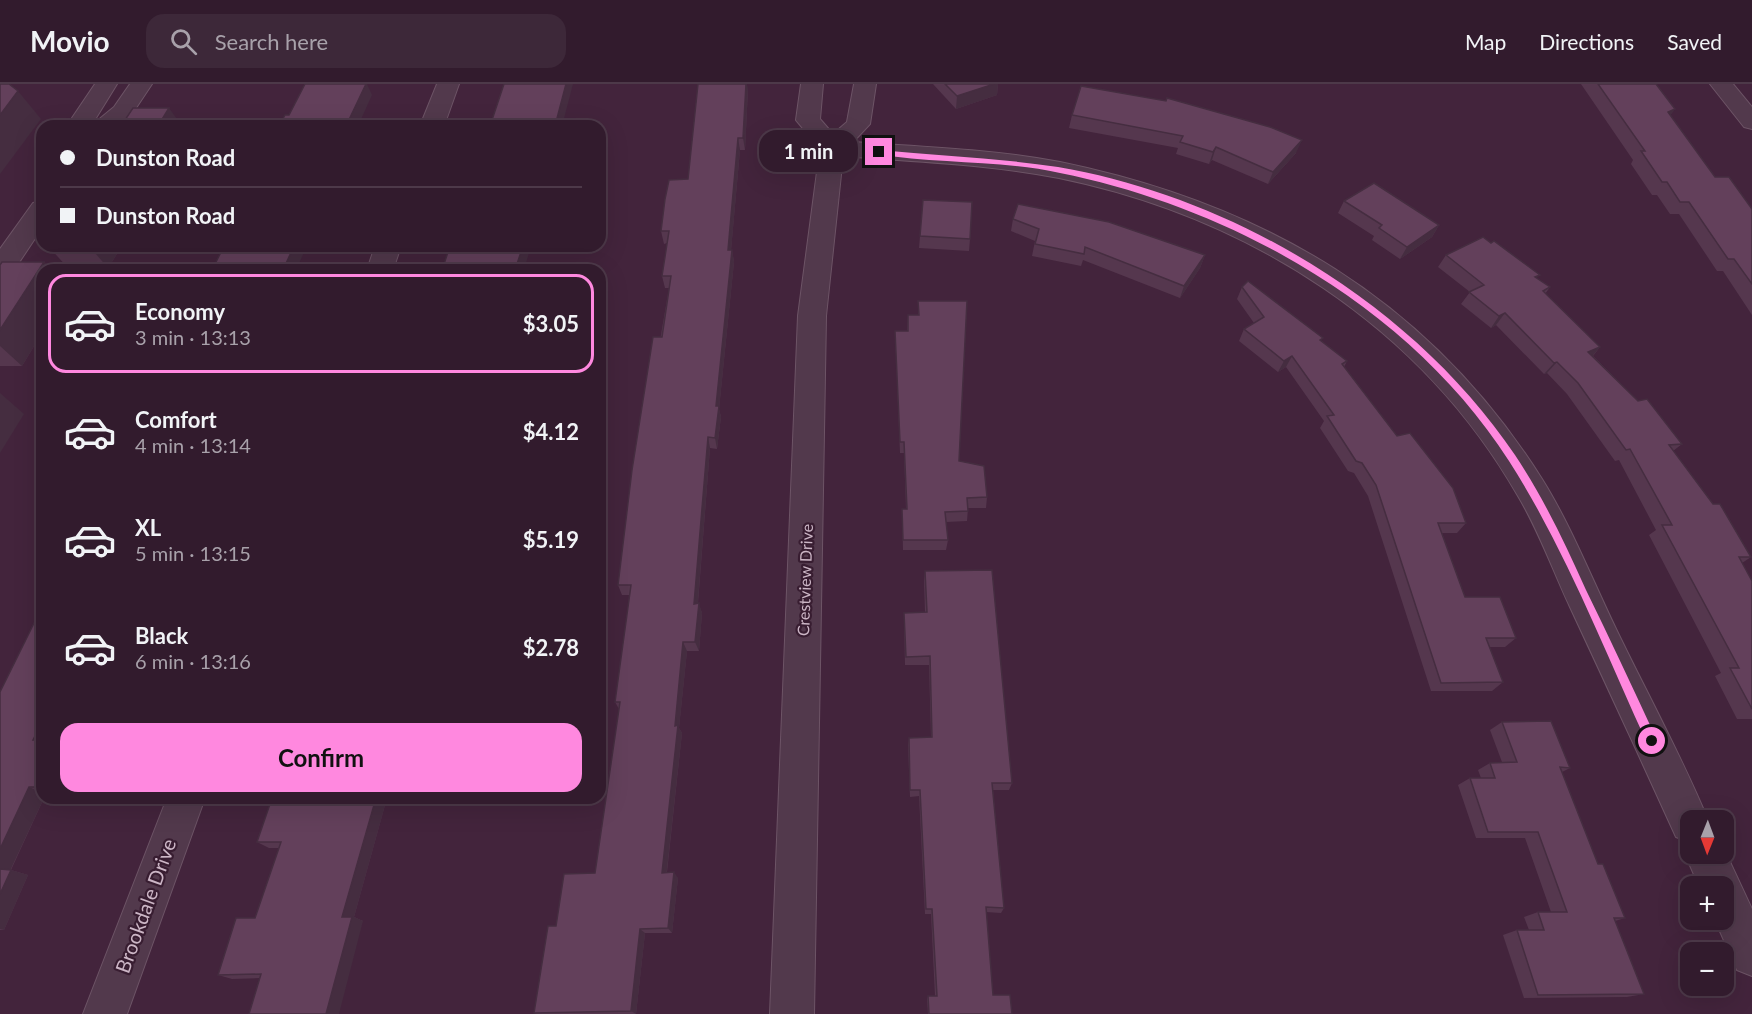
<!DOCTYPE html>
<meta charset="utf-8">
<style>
:root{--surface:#321b2d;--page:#3d2839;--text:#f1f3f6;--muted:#a8a1aa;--line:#4d3949;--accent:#ff88df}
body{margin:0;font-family:Lato,sans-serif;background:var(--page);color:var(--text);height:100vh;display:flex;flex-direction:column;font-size:22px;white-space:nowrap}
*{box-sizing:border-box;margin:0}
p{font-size:20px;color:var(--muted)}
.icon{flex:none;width:33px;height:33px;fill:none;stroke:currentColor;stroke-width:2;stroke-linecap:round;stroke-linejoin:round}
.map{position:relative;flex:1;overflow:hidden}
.sheet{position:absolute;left:36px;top:180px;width:570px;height:540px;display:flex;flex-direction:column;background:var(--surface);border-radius:18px;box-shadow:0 6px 24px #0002,0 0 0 2px var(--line)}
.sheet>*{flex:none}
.guide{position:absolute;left:36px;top:36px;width:570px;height:132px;border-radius:18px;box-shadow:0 6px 24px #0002,0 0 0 2px var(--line);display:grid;align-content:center;height:132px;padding:0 24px;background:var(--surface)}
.needle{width:39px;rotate:181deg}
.fabs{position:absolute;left:1680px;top:726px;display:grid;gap:12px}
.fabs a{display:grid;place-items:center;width:54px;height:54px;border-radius:12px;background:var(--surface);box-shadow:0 6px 24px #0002,0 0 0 2px var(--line);font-size:30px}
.end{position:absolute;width:27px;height:27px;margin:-14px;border:8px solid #ff88df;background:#111;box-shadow:0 0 0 3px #111}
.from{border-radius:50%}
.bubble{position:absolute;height:42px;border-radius:18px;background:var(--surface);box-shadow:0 6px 24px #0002,0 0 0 2px var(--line);font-size:20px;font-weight:700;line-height:42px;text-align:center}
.guide b{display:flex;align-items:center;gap:21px;height:57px;font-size:22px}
.guide b+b{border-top:2px solid var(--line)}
.guide i{width:15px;height:15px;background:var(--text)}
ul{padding:10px 0 0;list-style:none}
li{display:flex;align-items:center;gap:18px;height:99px;margin:0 12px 9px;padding:0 12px;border:3px solid transparent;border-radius:18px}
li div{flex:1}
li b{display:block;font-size:22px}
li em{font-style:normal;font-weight:700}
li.on{border-color:var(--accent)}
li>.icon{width:54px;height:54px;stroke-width:1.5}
.button{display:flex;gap:12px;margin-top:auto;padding:12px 24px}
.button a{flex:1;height:69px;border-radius:18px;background:var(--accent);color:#111;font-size:24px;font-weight:700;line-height:69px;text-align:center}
header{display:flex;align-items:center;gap:36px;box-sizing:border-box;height:84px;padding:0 30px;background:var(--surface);border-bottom:2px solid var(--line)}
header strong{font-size:28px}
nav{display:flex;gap:33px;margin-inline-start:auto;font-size:21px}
.search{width:420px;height:54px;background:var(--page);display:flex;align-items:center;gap:15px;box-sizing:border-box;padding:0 21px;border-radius:18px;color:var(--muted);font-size:22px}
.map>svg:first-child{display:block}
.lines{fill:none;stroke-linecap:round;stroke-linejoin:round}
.minor-casing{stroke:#6d5466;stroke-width:2}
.minor{fill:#52394c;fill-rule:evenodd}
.wall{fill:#55374e}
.shaded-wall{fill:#452d40}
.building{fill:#63405b;stroke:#452d40;stroke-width:1.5}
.route{fill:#ff88df}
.labels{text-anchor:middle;stroke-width:4.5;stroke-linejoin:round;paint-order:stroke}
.street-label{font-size:16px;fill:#ccb6c6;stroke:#381d31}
.near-street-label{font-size:20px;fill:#ccb6c6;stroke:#381d31}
</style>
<header>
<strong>Movio</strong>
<div class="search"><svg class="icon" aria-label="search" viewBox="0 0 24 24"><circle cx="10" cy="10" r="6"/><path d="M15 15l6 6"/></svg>Search here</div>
<nav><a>Map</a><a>Directions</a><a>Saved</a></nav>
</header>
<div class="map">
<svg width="1752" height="930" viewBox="0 0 1752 930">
<rect width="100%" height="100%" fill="#43243c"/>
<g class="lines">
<defs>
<g id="minor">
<polygon points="95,0 117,0 96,34 97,37 114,23 130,0 152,0 130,33 120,42 75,42 72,34"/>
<polygon points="437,0 459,0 444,42 420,42"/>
<path d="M801,0H823L820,35L833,50L847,38L854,0H876L870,40L853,58C922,63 992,65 1060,78C1264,120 1429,216 1542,395C1571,441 1594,500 1618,549C1648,611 1682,673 1708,736H1690V770H1724V765L1752,825V892L1737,886L1715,836H1724V802H1699L1685,770L1690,758L1676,753C1641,676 1606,600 1570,523C1553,487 1539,447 1518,412C1421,242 1249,133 1059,94C988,80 915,78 843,72L826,232L814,930H770L798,232L820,65L796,36Z"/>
<polygon points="1710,0 1733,0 1752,23 1752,45 1744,43"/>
<polygon points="42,117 42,144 10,192 0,194 0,165 33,119"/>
<polygon points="375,162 401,162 393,186 367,186"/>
<polygon points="167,714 205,714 127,930 83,930"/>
</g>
</defs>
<use href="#minor" class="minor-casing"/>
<use href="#minor" class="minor"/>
</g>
<g class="wall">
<polygon points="933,0 998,0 997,11 956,25"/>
<polygon points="1581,0 1656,0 1671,32 1715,93 1752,125 1752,231 1723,187 1717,187 1679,130 1670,130 1657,111 1652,111 1631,80 1633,76"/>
<polygon points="748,5 745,66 740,66 731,166 732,166 734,178 719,325 721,333 717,365 710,364 698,519 702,529 699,567 687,567 679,644 682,649 667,788 678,794 672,849 645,849 636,930 536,930 534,929 556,842 595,789 619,625 615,618 630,511 622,511 618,501 669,204 665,204 662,192 667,159 664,160 661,147 688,95"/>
<polygon points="1072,31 1296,69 1268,100 1212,76 1209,80 1176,70 1178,64 1069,44"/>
<polygon points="1344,117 1439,141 1432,153 1400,175 1372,156 1374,152 1338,129"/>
<polygon points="1013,135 1205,171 1200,184 1180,214 1083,176 1081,182 1032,172 1035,157 1011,147"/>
<polygon points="920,152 970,155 969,167 919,164"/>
<polygon points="48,162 122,162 108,184 69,185"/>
<polygon points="1446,171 1537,194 1550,203 1545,210 1600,263 1593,272 1682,360 1673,367 1751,473 1742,479 1752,497 1752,635 1737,635 1715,592 1721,589 1649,451 1656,446 1619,376 1615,377 1567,310 1547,289 1544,290 1496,241 1491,244 1461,220 1470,208 1438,183"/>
<polygon points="44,178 52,186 42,186 42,249 22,282 0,282 0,181"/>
<polygon points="1242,203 1321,257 1347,277 1344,283 1397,352 1466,439 1457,449 1442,449 1465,513 1516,554 1505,563 1489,563 1503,598 1492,607 1431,607 1368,412 1354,389 1348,387 1320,344 1324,337 1286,283 1278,288 1239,257 1244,245 1254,239 1237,215"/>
<polygon points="918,217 959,377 987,413 986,424 968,424 967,437 946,438 948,456 946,466 903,466 902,425 906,425 904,369 900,369 895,247 907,247 908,231 918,231"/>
<polygon points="925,487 1012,699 1009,706 993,706 1004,824 1001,829 986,828 993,911 1012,930 928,930 927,915 928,912 935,912 931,830 925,830 919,712 910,713 908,661 909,654 931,653 929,581 905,581 904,538 904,529 925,528 924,497"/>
<polygon points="42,523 42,714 44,714 11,786 28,791 4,846 0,846 0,608"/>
<polygon points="1502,638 1570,684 1562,688 1598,780 1625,834 1615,837 1644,910 1627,913 1524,914 1503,851 1517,846 1529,846 1524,833 1538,828 1551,828 1525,754 1476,754 1458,701 1470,694 1481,694 1478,686 1490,679 1502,678 1490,646"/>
<polygon points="272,714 387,714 354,833 363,837 260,894 232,895 218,891 255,834 279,764 269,764 257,758"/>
</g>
<g class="shaded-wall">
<polygon points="366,0 367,0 372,11 358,42 346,42"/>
<polygon points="566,0 573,0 562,42 555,42"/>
<polygon points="746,0 747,0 748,5 745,66 743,54"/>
<polygon points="994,0 998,0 997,11 956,25 957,12"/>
<polygon points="18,7 41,35 0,90 0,31"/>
<polygon points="169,24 182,42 158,42"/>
<polygon points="1675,25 1666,38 1668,28"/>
<polygon points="738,54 740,66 730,178 728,166"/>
<polygon points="1302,56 1296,69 1268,100 1273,88"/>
<polygon points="1216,63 1212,76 1209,80 1213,68"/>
<polygon points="1439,141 1432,153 1400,175 1407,163"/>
<polygon points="89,162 122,162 108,184"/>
<polygon points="294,162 307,162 296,186 283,186"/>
<polygon points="523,162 531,162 524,186 515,186"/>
<polygon points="732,166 734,178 719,325 721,333 717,365 715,354 716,322"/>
<polygon points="1205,171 1200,184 1180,214 1184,202"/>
<polygon points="44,178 52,186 42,186 42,249 22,282 0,262 0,246"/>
<polygon points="1505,229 1496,241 1491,244 1499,232"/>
<polygon points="1600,263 1590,275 1588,268"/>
<polygon points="1292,272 1286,283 1278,288 1284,277"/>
<polygon points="1557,278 1547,289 1544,290 1554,279"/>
<polygon points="0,309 24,330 0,369"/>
<polygon points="708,353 710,364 697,529 694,520"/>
<polygon points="699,519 702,529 699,567 695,558"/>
<polygon points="683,558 687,567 679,644 682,649 666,794 662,789"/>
<polygon points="42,638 42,661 33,656"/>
<polygon points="29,703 42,709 42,714 44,714 8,791 0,788 0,765"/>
<polygon points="376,714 387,714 354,833 363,837 339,930 326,930 342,833"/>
<polygon points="11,786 28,791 4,846 0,845 0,810"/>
<polygon points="674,788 678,794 672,849 668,844"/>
<polygon points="640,845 645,849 636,930 631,927"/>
</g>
<g class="building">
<polygon points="0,0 9,0 18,7 0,31"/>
<polygon points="305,0 366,0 346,42 279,42 285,31 289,31"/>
<polygon points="504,0 566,0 555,42 490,42"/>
<polygon points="698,0 746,0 743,54 738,54 728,166 732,166 716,322 719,322 715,354 708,353 694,520 699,519 695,558 683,558 675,642 678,641 662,789 674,788 668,844 640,845 631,927 534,929 548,842 556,842 564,790 595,789 620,618 615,618 631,501 618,501 632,386 653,253 662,253 671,192 662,192 669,147 661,147 665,115 669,96 688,95"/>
<polygon points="945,0 994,0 957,12"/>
<polygon points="1598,0 1656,0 1675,25 1668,28 1715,93 1729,93 1752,125 1752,200 1734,175 1728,175 1689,118 1680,118 1667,98 1662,98 1641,67 1645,67"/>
<polygon points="1081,2 1166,17 1167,14 1270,43 1302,56 1273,88 1216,63 1213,68 1180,58 1183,52 1072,31"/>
<polygon points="133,24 169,24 158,42 121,42"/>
<polygon points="1374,99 1439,141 1407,163 1379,144 1382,141 1344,117"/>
<polygon points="923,116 972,118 970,155 920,152"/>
<polygon points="1018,120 1109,138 1205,171 1184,202 1085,163 1084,170 1035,160 1039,145 1013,135"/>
<polygon points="1483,153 1491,159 1494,157 1540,191 1535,193 1550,203 1543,207 1600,263 1588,268 1638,317 1647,315 1682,360 1669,361 1713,420 1720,420 1751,473 1739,473 1752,497 1752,625 1730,584 1739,584 1662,441 1672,441 1630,365 1626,366 1578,299 1557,278 1554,279 1505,229 1499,232 1469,208 1484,201 1446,171"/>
<polygon points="224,162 294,162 283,186 212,186"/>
<polygon points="450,162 523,162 515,186 442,186"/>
<polygon points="2,178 44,178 0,246 0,181"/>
<polygon points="1248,197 1323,254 1320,256 1347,277 1342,280 1397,352 1410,349 1453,404 1466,439 1438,439 1465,513 1500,513 1516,554 1486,554 1503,598 1441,599 1376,401 1362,379 1356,377 1327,332 1334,331 1292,272 1284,277 1244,245 1264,233 1242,203"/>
<polygon points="918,217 967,217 959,377 984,382 987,413 967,414 968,427 945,428 948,456 903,456 902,425 907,425 904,358 900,358 895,247 908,247 908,231 919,231"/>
<polygon points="992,486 1012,699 992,699 1004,824 986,823 993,911 1010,911 1012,930 929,930 928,912 937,912 932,825 926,825 920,706 910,706 909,654 932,653 930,572 906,573 904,529 927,528 925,487"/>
<polygon points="42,523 42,638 33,656 42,656 42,703 29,703 0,765 0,608"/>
<polygon points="1551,637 1570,684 1560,683 1598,780 1603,780 1625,834 1614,834 1644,910 1538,911 1517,846 1544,846 1538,828 1567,828 1538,748 1488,748 1470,694 1495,694 1490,679 1517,678 1502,638"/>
<polygon points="272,714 376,714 342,833 352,833 326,930 249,930 261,890 218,891 236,834 255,834 281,758 257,758"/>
<polygon points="0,785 11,786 0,810"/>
</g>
<path class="route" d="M879,66C938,72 999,74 1058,83C1234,113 1414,221 1515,371C1543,413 1565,459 1586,506C1610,555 1633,604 1656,654V661H1648C1604,566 1566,466 1509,377C1412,225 1234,124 1060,89C1000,76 937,80 876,70Z"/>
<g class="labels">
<g class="street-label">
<text transform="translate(805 496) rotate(-88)" y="6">Crestview Drive</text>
</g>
<g class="near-street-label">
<text transform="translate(146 822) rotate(-70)" y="7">Brookdale Drive</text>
</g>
</g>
</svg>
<div class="fabs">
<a><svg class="needle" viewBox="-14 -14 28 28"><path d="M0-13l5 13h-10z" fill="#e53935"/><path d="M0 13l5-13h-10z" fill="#a8a1aa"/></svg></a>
<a>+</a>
<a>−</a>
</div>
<i class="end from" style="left:1652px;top:657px"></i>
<i class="end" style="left:879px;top:68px"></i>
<div class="bubble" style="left:759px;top:46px;width:99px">1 min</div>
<div class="guide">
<b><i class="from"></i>Dunston Road</b>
<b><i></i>Dunston Road</b>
</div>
<section class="sheet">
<ul>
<li class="on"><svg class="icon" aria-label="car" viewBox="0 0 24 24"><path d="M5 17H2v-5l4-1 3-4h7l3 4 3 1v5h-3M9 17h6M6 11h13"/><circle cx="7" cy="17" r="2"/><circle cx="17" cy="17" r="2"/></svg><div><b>Economy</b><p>3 min · 13:13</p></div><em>$3.05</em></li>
<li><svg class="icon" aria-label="car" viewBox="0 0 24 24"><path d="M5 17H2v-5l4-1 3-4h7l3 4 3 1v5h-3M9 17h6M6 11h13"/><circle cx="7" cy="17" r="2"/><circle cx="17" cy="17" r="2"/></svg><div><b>Comfort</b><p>4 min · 13:14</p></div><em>$4.12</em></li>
<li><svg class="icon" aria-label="car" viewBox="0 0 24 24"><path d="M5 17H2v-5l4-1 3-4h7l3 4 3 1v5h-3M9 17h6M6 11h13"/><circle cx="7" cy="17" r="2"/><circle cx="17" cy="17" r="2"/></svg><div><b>XL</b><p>5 min · 13:15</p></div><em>$5.19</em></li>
<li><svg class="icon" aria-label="car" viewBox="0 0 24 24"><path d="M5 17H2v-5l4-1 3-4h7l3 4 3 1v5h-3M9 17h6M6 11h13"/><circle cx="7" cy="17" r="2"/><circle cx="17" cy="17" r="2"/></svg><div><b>Black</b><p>6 min · 13:16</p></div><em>$2.78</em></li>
</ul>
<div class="button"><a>Confirm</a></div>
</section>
</div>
